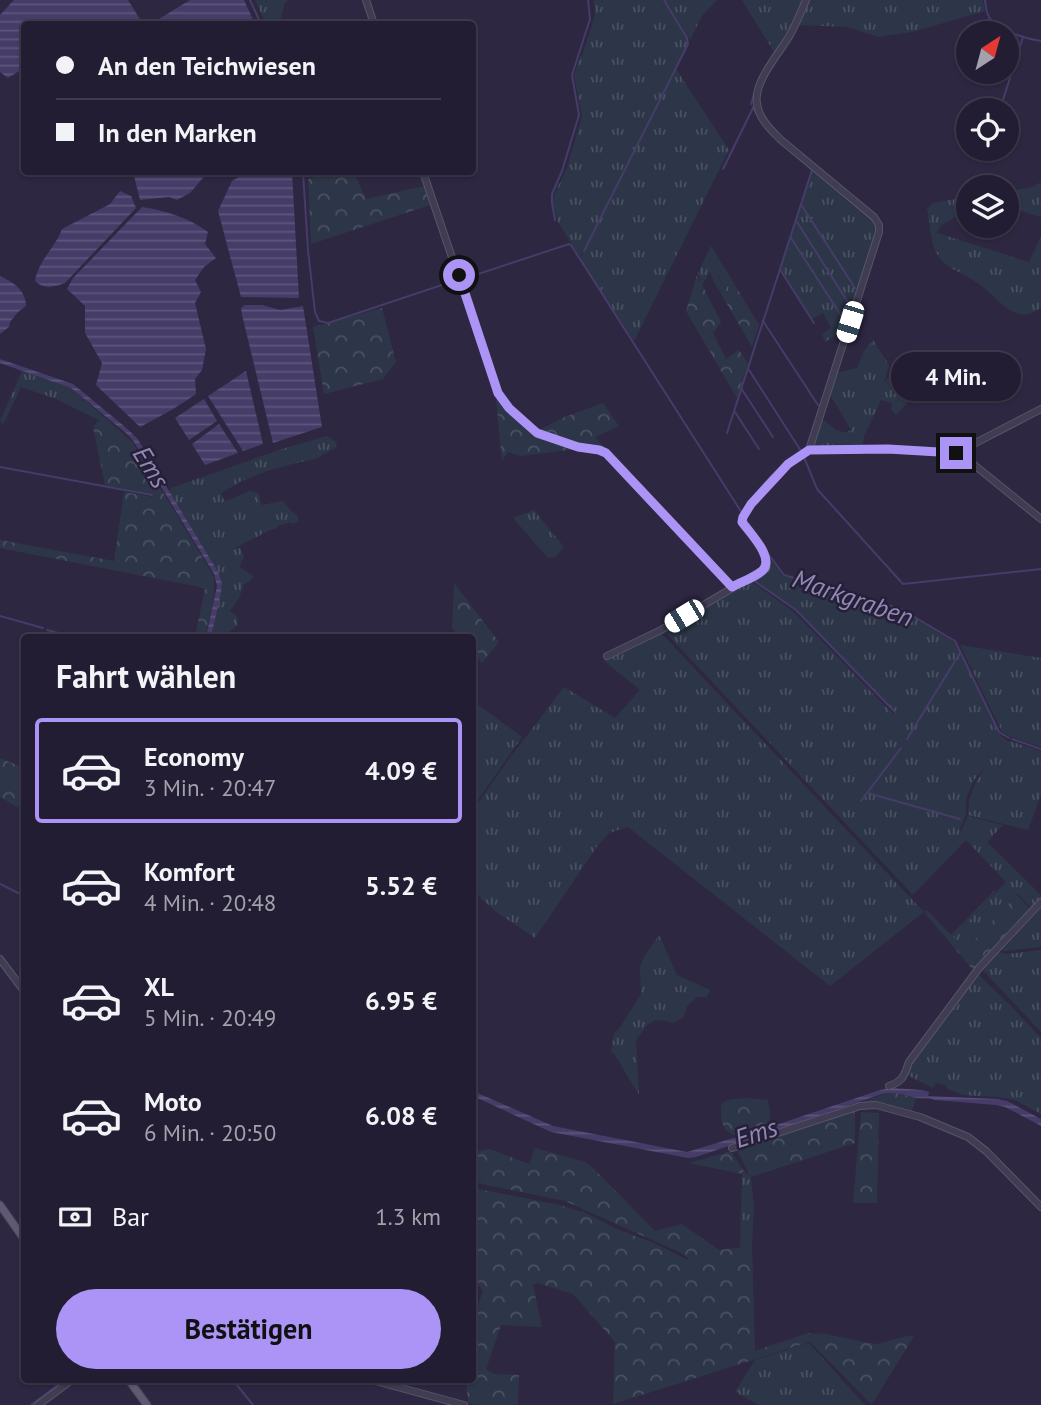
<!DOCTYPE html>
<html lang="de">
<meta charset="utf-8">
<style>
:root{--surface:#221d32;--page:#2e2a3e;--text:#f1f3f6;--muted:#a2a2ac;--line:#3f3b4d;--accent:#ab94f6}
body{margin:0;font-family:"PT Sans",sans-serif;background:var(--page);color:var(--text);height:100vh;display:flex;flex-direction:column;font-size:26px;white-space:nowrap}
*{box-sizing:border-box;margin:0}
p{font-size:23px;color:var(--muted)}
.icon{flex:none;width:38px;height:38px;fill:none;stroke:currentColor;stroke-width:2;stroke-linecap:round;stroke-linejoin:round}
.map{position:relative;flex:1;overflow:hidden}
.side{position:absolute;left:21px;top:634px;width:455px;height:749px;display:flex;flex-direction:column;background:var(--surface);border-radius:7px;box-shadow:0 2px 5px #0004,0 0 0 2px var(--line)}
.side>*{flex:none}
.top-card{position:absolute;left:21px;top:21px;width:455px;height:154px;border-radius:7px;box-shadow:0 2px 5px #0004,0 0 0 2px var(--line);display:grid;align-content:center;height:154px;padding:0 35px;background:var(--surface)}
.needle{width:46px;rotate:36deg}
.fabs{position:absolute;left:956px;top:21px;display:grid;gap:14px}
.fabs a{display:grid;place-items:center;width:63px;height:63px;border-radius:50%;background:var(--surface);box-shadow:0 2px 5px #0004,0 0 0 2px var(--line);font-size:35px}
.end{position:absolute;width:32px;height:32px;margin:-16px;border:9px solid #ab94f6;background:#111;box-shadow:0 0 0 4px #111}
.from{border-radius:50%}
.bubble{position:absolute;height:49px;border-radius:24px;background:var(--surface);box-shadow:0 2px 5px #0004,0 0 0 2px var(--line);font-size:23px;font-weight:700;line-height:49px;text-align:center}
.car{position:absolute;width:21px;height:42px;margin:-21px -10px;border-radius:9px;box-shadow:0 0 5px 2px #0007;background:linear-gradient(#fff 24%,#345 0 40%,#fff 0 76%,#345 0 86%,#fff 0)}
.top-card b{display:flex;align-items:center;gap:24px;height:66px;font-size:26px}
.top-card b+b{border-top:2px solid var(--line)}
.top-card i{width:18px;height:18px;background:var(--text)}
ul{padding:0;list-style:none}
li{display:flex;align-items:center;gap:21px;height:105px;margin:0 14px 10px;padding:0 21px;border:4px solid transparent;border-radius:7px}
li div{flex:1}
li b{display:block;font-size:26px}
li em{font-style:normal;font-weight:700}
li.on{border-color:var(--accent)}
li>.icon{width:63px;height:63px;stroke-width:1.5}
h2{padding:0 35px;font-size:32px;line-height:84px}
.pay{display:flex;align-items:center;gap:18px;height:77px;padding:0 35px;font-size:26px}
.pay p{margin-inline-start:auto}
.button{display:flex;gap:14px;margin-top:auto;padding:14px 35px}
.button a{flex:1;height:80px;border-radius:42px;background:var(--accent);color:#111;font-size:28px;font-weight:700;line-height:80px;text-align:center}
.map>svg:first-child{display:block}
.grass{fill:url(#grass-tufts)}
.forest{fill:url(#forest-crowns)}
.water{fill:url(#water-rules)}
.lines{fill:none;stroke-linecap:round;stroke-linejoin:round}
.stream{stroke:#453c68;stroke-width:2}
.minor-casing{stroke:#585469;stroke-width:8}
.major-casing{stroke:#474258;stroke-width:9}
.minor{stroke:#403c52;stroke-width:6}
.major{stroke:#5f5a71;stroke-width:7}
.route{stroke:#ab94f6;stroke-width:9}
.labels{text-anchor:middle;stroke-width:5;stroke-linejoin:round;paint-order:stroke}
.water-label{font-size:26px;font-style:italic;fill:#9188b6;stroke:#252037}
</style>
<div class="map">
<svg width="1041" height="1405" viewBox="0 0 1041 1405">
<defs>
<pattern id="grass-tufts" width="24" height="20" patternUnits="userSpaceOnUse" patternTransform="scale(1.75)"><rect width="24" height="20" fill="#2d3648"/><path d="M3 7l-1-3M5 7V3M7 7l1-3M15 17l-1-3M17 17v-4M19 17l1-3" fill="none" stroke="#4a5161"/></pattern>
<pattern id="forest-crowns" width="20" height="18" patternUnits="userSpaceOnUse" patternTransform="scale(1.75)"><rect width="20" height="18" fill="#2d3648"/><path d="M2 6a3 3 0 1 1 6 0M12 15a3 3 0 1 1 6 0" fill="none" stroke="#4a5161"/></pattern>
<pattern id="water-rules" width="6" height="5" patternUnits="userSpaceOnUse" patternTransform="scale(1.75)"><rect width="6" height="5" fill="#453c68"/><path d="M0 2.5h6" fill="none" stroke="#5e567c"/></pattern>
</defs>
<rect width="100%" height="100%" fill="#2d2742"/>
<g class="grass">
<polygon points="255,0 289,0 285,2 281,19 276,20 277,24 266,24"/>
<polygon points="594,0 663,0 689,42 580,257 558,222 553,204 554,195 567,168 582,116 574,76 580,57 582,56 595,15"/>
<polygon points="665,0 717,0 702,16 690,40"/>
<polygon points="742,0 802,0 788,31 774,52"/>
<polygon points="810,0 983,0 985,11 912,32 878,37 848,27 798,25"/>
<polygon points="676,69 729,150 634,341 580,259"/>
<polygon points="812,171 876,226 877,234 842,342 837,335 825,342 822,334 831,328 823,313 812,319 781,269"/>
<polygon points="1041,182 1041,217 1006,206 1006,191 1033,187"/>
<path d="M968,197V209L940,226L937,233L1029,262L1041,236V308C1034,312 1028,316 1020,314C1003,310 991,291 976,282C963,273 949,270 939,257C929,244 931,224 927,209L932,203Z"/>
<polygon points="711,246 735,285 727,292 718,275 713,280 710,272 702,285 698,273"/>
<polygon points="873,340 889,365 884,384 888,377 904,381 915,400 912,403 909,401 896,415 891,409 892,403 881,400 864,436 862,447 814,447 813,444 822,419 836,430 847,433 851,429 830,395 836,373 857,368 864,351"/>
<polygon points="22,371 71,388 103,416 99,420 56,399 21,387 5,421 2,424 0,421"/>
<polygon points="327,436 335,441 337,447 315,459 296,463 267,471 240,482 221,493 224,500 229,500 250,491 259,493 260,502 262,505 283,501 292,512 298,516 298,522 292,524 290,522 278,526 277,528 270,530 233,549 240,548 244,557 239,567 254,576 249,582 244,584 239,598 230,611 237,616 238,625 223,637 211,637 221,593 222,582 218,572 169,492 171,488 282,449"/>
<polygon points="534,510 564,547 555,557 548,558 513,518"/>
<path d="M770,559L783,576L905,612L954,642L960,652L999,734L1007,741H1010L1041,751V795L1028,830L968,815L969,800L976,782L985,767L974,780L966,799V815L959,831H961L968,816L1003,825L987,842L1041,895V900L1032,909L1018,894L965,950L953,937L1006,882L966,840L913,895L665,632L666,630L749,580L793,611L893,714L895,712L797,610L752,578C761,573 767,569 770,559Z"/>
<polygon points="661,633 924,912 830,986 628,827 609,833 598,845 535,938 495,911 473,891 473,810 509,759 564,687 615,718 640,690 603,660"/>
<polygon points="960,645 1041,658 1041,747 1009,736 1002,732"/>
<polygon points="473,701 522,737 473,807"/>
<polygon points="1041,908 1041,947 1006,951 1002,950"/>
<path d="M659,935L677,975L710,990L707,997H697L687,1006L684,1017L673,1023C650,1016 650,1022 636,1040L639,1094C628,1081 623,1063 611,1051L614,1033L619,1029L641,994L640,967L644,957Z"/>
<polygon points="1041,950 1041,1032 982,969 998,952 1007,954"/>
<polygon points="979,975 1012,1007 1041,1038 1041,1114 1015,1100 997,1097 962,1095 946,1088 946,1085 936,1083 933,1088 905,1074 911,1061 972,981"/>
<polygon points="744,1171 751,1177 754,1207 752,1246 740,1247 742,1174"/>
<polygon points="809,1343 865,1405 759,1405 735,1392 755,1360"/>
</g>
<g class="forest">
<polygon points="333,172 354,173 366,199 424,186 430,205 311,244 308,179"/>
<polygon points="697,275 721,322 713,333 726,359 739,350 748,363 737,398 686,311"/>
<polygon points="717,275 727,292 735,285 759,325 752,347 713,280"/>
<polygon points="382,308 396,362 383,379 324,394 313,327"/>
<polygon points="498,397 536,435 577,449 520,456 508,452 502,461 496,400"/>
<polygon points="603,403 619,426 595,437 607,451 581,446 537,431 565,417"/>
<path d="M103,416L133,443L212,573C219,590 209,619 205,637H195L205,588L0,548V540L114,561L124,492L153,497L154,495L105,485L93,427Z"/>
<polygon points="454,583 499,642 482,663 473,654 472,637 458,637 452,627"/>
<polygon points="0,758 24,768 24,809 17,807 0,797"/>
<polygon points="995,890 993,895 953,937 965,950 1017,895 1031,910 973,970 924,912 927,910 951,935"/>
<polygon points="893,1092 916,1098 911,1113 862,1104 862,1102 885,1094"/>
<path d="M744,1098L768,1100L770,1113L769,1123L734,1135C720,1130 721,1117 721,1104L728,1100Z"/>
<polygon points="855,1109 855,1143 751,1177 736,1149"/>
<polygon points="861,1112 879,1113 877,1203 853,1203"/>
<path d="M535,1148L585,1162L591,1166L655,1231L682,1224L719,1250L752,1246L755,1351L808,1333L820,1334L821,1333L874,1344C888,1343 900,1335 914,1336L872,1404H871L810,1342L613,1404L615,1342L573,1294L538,1283L533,1285L542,1327L501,1325L486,1369L494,1374L519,1375L518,1405H474L468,1403L466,1379H472L473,1322L483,1290L473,1280V1188L560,1205L581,1212L582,1211L617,1229L656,1244L688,1260L689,1259L681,1253L565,1201L473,1182V1152L490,1149L529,1164Z"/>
<polygon points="731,1151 744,1171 742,1174 689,1163"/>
</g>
<g class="water">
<polygon points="14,0 128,0 143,24 24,24 24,68 8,78 0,72 0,15"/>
<polygon points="190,0 244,0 255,24 156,24 154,22"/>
<polygon points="133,172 208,172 190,193 177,200 169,197 140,200"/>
<polygon points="247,172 292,172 299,298 241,297 218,211 232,181"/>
<path d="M120,191L131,196L136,208L65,283C54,287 44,290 35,281C38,261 55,248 62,229L110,204Z"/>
<path d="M142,207C167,211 187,217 208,232L205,244L216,258L204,267L195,280L201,292L195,303L206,349L202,370L195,379L196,394C178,407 159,417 140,427L96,385L102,363L85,333V306L67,289L73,278Z"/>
<path d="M0,276C13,282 26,290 26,306L18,312L10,322L9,327L0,334Z"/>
<polygon points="245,305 262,305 280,310 303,306 322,427 273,443 242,315 241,308"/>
<polygon points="0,359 73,384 124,426 137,438 218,572 222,583 221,593 211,637 206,637 217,586 214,574 134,442 127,434 71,388 0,363"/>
<polygon points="246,371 263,444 243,451 208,396"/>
<polygon points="204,399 217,421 189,440 175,418"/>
<polygon points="219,424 238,453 205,465 192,444"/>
<path d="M892,1088C900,1089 923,1089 929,1092L928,1096L997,1099L1007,1101L1041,1119V1126L1005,1107L996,1105L935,1100C928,1097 924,1099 917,1098C903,1095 897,1091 882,1094L696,1157L688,1158L551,1132L473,1096V1091L553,1126L687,1152L773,1126L880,1090Z"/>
</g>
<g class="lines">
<g class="stream">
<polyline points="250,0 261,24"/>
<path d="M985,0C986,6 986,12 989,17C995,30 1027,39 1041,41"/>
<polyline points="751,104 755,91"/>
<polyline points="753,107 756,113"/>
<polyline points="1003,110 1002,103 1023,37"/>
<polyline points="1006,125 1014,149"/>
<polyline points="782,144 874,222"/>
<polyline points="723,169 753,108"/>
<polyline points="303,172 308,250 315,312 319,321 328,323 457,280"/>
<polyline points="802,206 855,288"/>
<polyline points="555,220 552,203 552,194 562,171 579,115 572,75 590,19 588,0"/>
<polyline points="797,222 851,307"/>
<polyline points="791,238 846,323"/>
<polyline points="584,251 688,44 687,38 664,0"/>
<polyline points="781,271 814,323"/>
<polyline points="463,279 569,244 571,245 742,513"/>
<polyline points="763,321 818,405"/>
<polyline points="749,370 801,451"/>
<polyline points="741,388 773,437"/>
<polyline points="735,412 759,449"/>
<polyline points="727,433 812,170"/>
<polyline points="804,457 817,489 903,584 1041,569"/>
<polyline points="0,467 152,495"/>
<polyline points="746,520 754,531"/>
<polyline points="766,551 784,575 901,609 955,641 999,732 1009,738"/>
<polyline points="753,580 796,610 894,711"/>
<polyline points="0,616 43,628"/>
<polyline points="47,630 73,637"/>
<polyline points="907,739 960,653"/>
<polyline points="1012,739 1041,749"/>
<polyline points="871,794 960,819"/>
<polyline points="861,801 901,748"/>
<polyline points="0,884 24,896"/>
<polyline points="232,1379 253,1405"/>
<polyline points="31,1405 66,1379"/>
</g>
<defs>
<g id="minor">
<polyline points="366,0 374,24"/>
<polyline points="423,172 498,393 509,408 537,433 578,447 599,450 606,453 732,587"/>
<polyline points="809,450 888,449 956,453 973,464 1041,519"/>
<polyline points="956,453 1041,409"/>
<path d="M607,656L661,630L763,570C774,554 751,534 742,522C744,508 779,471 791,462C797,458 803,454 809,450L879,232V225L874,217L781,140C771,130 759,119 757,104C753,82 779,54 790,35C796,24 801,12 806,0"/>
<polyline points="0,959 24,991"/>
<path d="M889,1086C904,1081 904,1075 909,1062L979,968L1041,902"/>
<polyline points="732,1148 860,1106 876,1105 920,1117 968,1137 986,1151 1041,1207"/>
<polyline points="368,1379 464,1405"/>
<polyline points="38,1405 73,1379"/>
</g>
<g id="major">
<polyline points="0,1205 24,1239"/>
<polyline points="128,1379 147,1405"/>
</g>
</defs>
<use href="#minor" class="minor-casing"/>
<use href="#major" class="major-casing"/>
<use href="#minor" class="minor"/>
<use href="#major" class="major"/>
</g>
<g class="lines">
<path class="route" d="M459,275L498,393L509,408L537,433L578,447L599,450L606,453L732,587C741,582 754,578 762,571C776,559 749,532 742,522L743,517L751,504L778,475L788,464L809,450L888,449L956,453"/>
</g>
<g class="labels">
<g class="water-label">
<text transform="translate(151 467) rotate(58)" y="9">Ems</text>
<text transform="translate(853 598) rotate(19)" y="9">Markgraben</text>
<text transform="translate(756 1133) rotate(-18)" y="9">Ems</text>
</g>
</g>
</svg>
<div class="fabs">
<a><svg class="needle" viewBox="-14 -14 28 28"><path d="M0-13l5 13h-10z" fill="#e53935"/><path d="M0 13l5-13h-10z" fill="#a2a2ac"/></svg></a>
<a><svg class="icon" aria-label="locate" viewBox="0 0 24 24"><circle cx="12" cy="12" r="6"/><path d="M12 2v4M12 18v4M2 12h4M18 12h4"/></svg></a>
<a><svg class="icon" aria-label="layers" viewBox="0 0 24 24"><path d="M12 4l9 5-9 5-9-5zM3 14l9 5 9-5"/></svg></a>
</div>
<i class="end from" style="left:459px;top:275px"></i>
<i class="end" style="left:956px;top:453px"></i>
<div class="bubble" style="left:891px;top:352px;width:130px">4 Min.</div>
<i class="car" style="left:850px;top:322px;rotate:197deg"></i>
<i class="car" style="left:684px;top:616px;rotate:239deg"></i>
<div class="top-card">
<b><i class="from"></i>An den Teichwiesen</b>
<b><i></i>In den Marken</b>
</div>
<section class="side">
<h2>Fahrt wählen</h2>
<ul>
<li class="on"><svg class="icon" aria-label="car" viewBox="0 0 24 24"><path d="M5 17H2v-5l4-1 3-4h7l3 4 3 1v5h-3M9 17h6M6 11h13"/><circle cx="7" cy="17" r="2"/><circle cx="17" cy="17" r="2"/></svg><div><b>Economy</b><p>3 Min. · 20:47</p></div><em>4.09 €</em></li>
<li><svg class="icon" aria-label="car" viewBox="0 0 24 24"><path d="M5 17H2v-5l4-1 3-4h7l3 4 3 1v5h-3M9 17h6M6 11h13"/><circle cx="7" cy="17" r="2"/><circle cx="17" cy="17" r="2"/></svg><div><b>Komfort</b><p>4 Min. · 20:48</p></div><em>5.52 €</em></li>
<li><svg class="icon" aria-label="car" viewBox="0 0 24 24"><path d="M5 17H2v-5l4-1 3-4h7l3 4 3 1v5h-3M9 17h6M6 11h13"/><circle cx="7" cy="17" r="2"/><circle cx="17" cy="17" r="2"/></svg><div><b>XL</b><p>5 Min. · 20:49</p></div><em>6.95 €</em></li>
<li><svg class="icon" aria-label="car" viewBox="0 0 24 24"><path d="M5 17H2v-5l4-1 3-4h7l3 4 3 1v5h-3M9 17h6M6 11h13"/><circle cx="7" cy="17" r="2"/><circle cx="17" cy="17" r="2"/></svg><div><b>Moto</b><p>6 Min. · 20:50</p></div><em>6.08 €</em></li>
</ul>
<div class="pay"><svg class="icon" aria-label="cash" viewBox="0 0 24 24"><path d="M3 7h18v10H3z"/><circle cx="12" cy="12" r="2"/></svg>Bar<p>1.3 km</p></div>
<div class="button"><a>Bestätigen</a></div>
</section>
</div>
